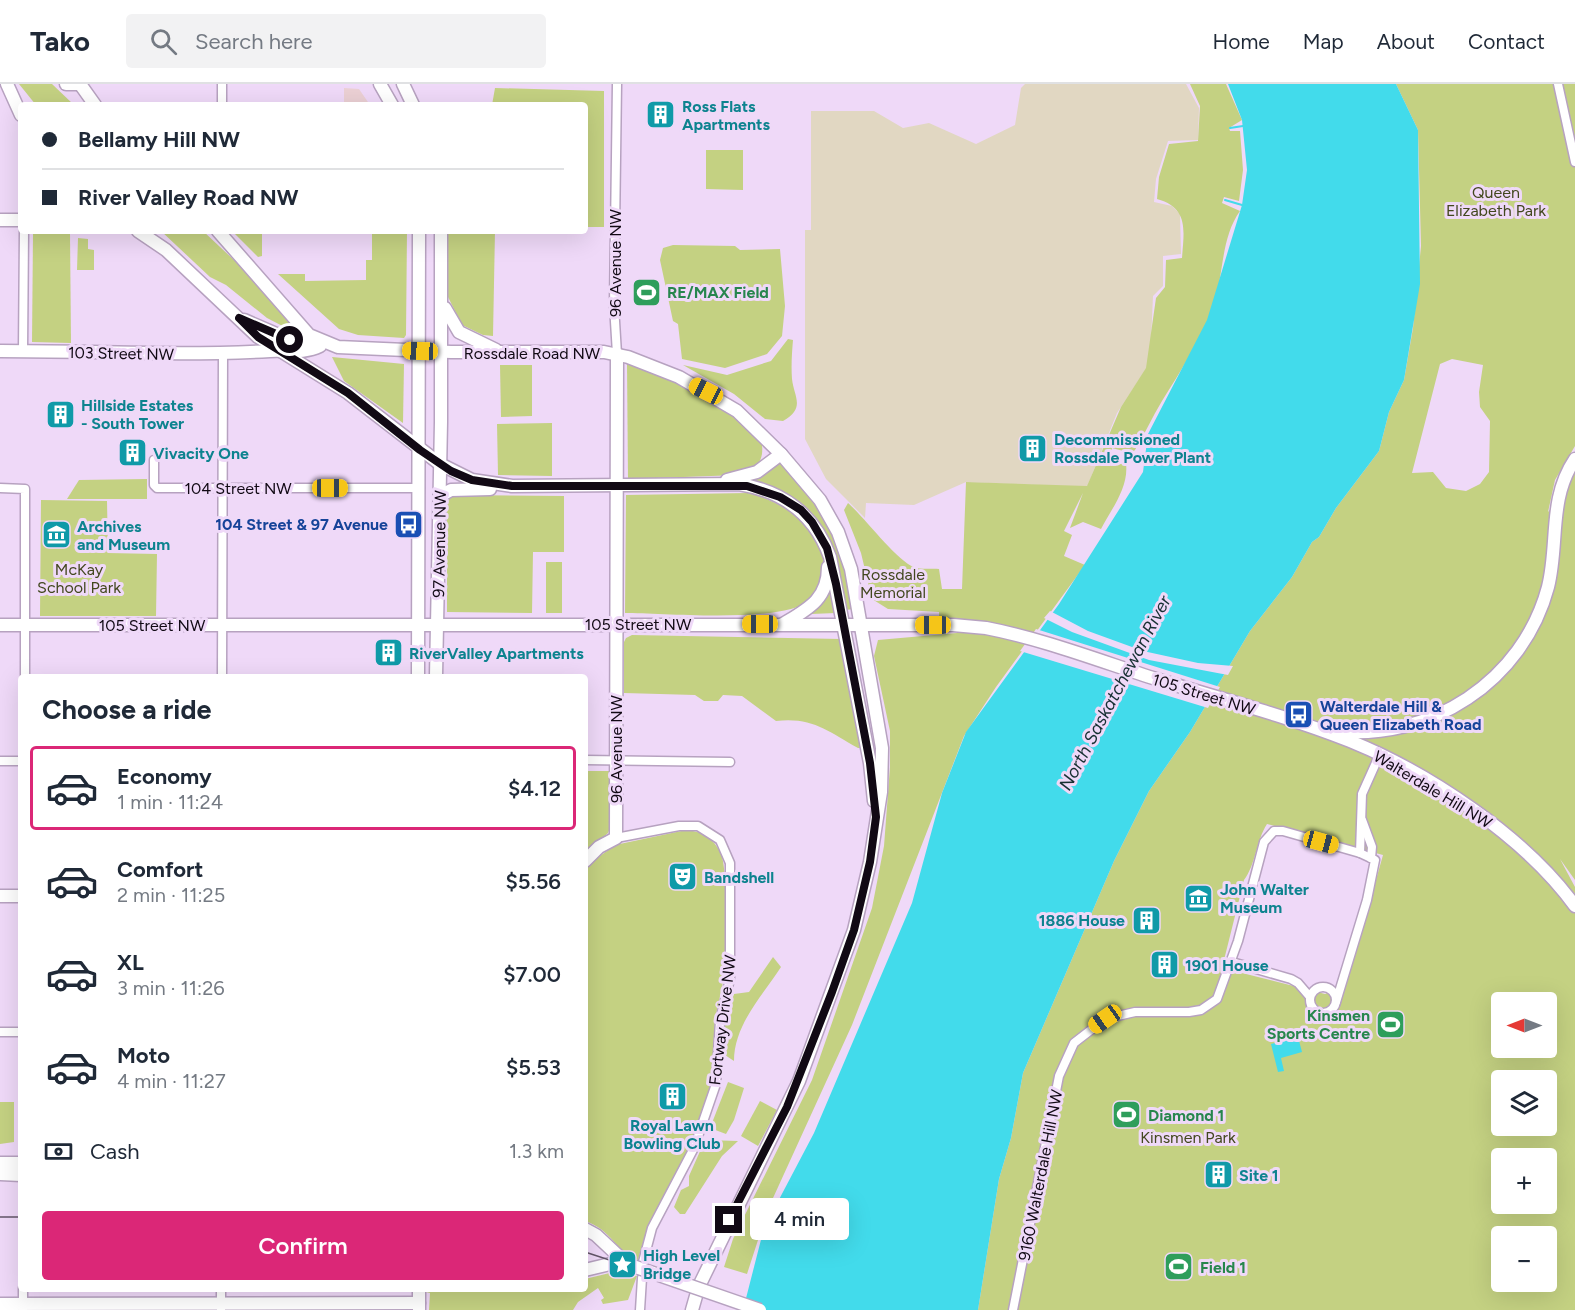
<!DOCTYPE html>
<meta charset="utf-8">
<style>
:root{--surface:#fff;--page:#f2f2f3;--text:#1f2937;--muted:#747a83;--line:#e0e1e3;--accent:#db2777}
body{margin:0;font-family:Figtree,sans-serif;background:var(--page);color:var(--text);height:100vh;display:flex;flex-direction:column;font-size:22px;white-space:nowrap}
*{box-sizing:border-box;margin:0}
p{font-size:20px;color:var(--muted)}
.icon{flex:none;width:33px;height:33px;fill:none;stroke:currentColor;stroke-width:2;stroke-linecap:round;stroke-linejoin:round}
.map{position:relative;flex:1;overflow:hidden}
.sheet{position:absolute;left:18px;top:590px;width:570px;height:618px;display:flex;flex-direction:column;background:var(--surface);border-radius:6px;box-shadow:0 6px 24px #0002}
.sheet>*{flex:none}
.banner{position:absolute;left:18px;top:18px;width:570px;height:132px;border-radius:6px;box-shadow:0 6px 24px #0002;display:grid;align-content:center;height:132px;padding:0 24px;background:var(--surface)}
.needle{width:39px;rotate:270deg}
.buttons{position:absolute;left:1491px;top:908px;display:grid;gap:12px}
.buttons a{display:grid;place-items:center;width:66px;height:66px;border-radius:6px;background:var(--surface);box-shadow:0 6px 24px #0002;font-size:30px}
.end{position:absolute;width:27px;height:27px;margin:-14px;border:8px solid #110914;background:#fff;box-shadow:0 0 0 3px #fff}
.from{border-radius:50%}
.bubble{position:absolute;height:42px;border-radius:6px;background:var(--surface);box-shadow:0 6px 24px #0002;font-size:20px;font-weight:600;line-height:42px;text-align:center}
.car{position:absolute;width:18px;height:36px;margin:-18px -9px;border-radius:8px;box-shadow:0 0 4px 2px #0007;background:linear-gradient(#f5c518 24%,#345 0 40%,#f5c518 0 76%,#345 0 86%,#f5c518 0)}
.banner b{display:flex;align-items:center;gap:21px;height:57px;font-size:22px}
.banner b+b{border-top:2px solid var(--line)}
.banner i{width:15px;height:15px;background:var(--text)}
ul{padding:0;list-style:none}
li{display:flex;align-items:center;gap:18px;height:84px;margin:0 12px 9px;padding:0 12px;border:3px solid transparent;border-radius:6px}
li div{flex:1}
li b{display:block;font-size:22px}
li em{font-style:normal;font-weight:600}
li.selected{border-color:var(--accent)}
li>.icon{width:54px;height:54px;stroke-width:1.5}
h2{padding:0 24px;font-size:27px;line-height:72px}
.pay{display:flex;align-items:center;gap:15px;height:66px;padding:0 24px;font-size:22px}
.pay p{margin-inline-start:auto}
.primary-button{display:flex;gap:12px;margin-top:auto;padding:12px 24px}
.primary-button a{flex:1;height:69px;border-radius:6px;background:var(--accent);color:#fff;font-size:24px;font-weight:600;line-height:69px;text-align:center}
header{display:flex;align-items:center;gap:36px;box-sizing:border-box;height:84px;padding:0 30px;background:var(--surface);border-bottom:2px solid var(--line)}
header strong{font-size:28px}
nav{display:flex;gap:33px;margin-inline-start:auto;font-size:21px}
.search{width:420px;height:54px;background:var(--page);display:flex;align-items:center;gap:15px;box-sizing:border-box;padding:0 21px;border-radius:6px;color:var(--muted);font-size:22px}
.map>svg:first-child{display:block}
.commercial{fill:#ebd0d4}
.industrial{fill:#e1d7c2}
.green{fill:#c4d182;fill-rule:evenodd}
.water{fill:#42dbeb}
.pier{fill:#efd9f8}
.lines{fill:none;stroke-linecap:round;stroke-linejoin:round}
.stream{stroke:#42dbeb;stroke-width:2}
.street-casing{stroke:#b7a2c0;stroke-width:11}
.secondary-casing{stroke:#b7a2c0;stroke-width:15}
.street{stroke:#fff;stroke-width:8}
.secondary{stroke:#fff;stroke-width:12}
.tram{stroke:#635568;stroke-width:1.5}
.secondary-bridge-casing{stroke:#b7a2c0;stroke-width:15;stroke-linecap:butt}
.secondary-bridge{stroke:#fff;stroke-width:12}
.route{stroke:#110914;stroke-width:8}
.labels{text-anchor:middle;stroke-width:6;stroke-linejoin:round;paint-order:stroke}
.culture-label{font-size:16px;font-weight:bold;fill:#0d838f;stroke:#efd9f8;text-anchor:start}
.park-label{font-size:16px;fill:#42471e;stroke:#efd9f8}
.street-label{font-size:16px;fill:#110914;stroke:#efd9f8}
.leisure-label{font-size:16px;font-weight:bold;fill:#27864d;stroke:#efd9f8;text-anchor:start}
.transit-label{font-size:16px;font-weight:bold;fill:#164399;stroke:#efd9f8;text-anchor:end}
.water-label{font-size:18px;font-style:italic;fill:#173033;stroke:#efd9f8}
</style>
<header>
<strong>Tako</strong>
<div class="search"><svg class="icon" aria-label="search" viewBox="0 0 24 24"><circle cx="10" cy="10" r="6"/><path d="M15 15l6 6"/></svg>Search here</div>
<nav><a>Home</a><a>Map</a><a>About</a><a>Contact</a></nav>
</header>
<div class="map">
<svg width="1575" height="1226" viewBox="0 0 1575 1226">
<rect width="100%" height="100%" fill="#efd9f8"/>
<polygon class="commercial" points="344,4 359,5 370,21 344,21"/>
<polygon class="industrial" points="1025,0 1186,0 1199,24 1198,56 1168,57 1156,95 1154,118 1172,122 1180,130 1181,170 1163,172 1163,202 1153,212 1150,279 1117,329 1087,403 966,398 914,421 866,419 865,434 826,395 805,355 805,146 811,146 811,27 874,27 903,44 929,39 976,60 1015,41 1021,4"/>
<g class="green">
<polygon points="19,0 52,0 74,21 36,21"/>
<path d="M1190,0H1226L1242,36L1229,44L1230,47H1240L1243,86L1239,117L1224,113L1222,119L1240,127C1220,155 1224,193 1213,224C1200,257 1180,288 1162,317C1152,333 1145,350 1135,366L1127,373V368L1112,364L1111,382L1126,379C1129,403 1112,424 1101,445L1083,438L1070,444L1083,409L1064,447L1072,451L1064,472L1085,481L996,603L964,652L852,941L768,1125L747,1190L724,1183L733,1155L812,996L872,824L884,762L890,683V647L874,572L878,556L968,548L955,538L939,532V528L888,525L872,515L861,469L844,426L848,419C865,434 897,477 914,483C921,486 932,484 939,485L942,505H962L966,398L1087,402L1121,323L1146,284L1156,214L1165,203L1166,176L1182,174C1184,146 1189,124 1157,115L1159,93L1169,60L1198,57L1200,22Z"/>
<path d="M1396,0H1575V362L1555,396L1548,428L1560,415L1575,387V796L1560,775L1575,803V1226H978L999,1095L1011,1054L1023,989L1114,777L1149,707L1190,648L1250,547L1292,493L1312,458L1319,453L1336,424L1379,367L1389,328L1404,296L1413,244L1421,162L1418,46ZM1452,275L1483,281L1479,308L1480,323L1490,337L1489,388L1480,400L1466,407L1446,404L1433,388L1412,389L1440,280ZM1267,740L1383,771L1349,892L1334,906L1325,910L1222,884L1244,796C1256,780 1256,757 1267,740ZM1502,918H1546V963H1502ZM1502,996H1546V1041H1502ZM1502,1074H1546V1119H1502ZM1502,1152H1546V1197H1502Z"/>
<polygon points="495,4 604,7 604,143 585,143 585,21 492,21"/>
<polygon points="706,66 743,66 743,106 706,105"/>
<polygon points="161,147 203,147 252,193 301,246 298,250 267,234 226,201 210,193"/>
<polygon points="232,147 262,147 262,172 258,173"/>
<polygon points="372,147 407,147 406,251 404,254 358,251 339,245 278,190 305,190 305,197 366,196 366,176 372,176"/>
<polygon points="448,147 495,147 493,252 483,251 462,241 447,211"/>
<polygon points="70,148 71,259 32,258 33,150"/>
<polygon points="78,154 88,155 88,165 94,166 94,186 77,186"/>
<polygon points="673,161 735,162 740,166 780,165 785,222 782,252 767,270 725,284 682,275 678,240 673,237 660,176 663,164"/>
<path d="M788,255L793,256C792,268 791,282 792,295C794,313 806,324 783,337L765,335L734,310L683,281L727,291L771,277Z"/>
<polygon points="332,273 404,280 403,339 344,297"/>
<path d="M627,279C663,291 747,325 762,361C764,380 754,385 739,391L628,395Z"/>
<polygon points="500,281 532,281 532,332 501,333"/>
<polygon points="552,339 552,392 498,391 497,340"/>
<path d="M781,377C829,432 839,453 853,525L846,526C826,457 828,421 752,397Z"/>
<polygon points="147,395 147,415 67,415 79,396"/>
<path d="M748,409C779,417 804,432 819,461C823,469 824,479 824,488C822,500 820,507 810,516C783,540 664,529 625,529L626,411Z"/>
<polygon points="454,411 564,412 564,468 533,468 532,529 447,528 447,417"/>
<polygon points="41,416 107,417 108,469 157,470 156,532 40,532"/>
<rect x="546" y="478" width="16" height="51"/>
<polygon points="830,507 836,529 811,530"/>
<path d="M632,551L841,555L860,664H858C827,647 813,633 776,637L742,612L723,611L718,617H704L695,611L624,609V558L626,554Z"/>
<polygon points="585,687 610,687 611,742 608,749 585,770"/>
<path d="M686,746C702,747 714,754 721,770C728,785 727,873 724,892C722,907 717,922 715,937C712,969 714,1000 704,1031C687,1082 652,1124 638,1176C616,1168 611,1145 585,1137V783L615,761Z"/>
<path d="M773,873L781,883C762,912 734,941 734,977L725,971V937L734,910L749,908Z"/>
<polygon points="728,998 744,1004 734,1036 726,1050 710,1044"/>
<polygon points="760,1017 777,1026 758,1062 741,1052"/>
<polygon points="0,1018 14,1018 14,1058 0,1060"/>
<polygon points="705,1056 738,1057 722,1072 685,1130 680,1130 674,1123 681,1106 689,1102 689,1092"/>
<polygon points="618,1187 637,1192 628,1216 603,1220 601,1216 604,1214 598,1204 578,1218 573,1226 429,1226 430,1209 426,1208 426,1204 585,1204 585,1195"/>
</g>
<g class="water">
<polygon points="1228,0 1396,0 1418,46 1420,200 1404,296 1389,328 1379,367 1336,424 1319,453 1312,458 1292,493 1250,547 1190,648 1149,707 1114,777 1023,989 1011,1054 999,1095 978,1226 743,1226 764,1144 814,1049 912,819 942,709 966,648 1059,520 1143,388 1148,350 1207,236 1242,121 1247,86 1242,36"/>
<polygon points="1298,953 1302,968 1281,974 1284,987 1278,988 1271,960"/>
</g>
<g class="pier">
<polygon points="1050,527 1088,547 1143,567 1198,579 1233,582 1228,591 1149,576 1072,548 1044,534"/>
<polygon points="1036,545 1220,603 1208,624 1020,567"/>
</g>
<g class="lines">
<g class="stream">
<polyline points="1230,44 1243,42"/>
<polyline points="1225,116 1242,121"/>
</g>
<defs>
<g id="street">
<polyline points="1558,0 1575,78"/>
<polyline points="222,21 222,0"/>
<polyline points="23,267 24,147"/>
<polyline points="617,270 614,221 617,0"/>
<polyline points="154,376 154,401 157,404 420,404"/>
<polyline points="0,404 25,405 25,592"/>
<polyline points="222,592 223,270"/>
<polyline points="585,676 730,678"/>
<polyline points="0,677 21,677"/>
<polyline points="1362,736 1372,763 1371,774"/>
<polyline points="616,754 679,742 698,742 720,756 730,779 730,895 720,937 716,1000 694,1064 652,1144 643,1178"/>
<polyline points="1360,769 1362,710 1379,672"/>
<polyline points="1232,878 1291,895 1298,899 1310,913"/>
<circle cx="1323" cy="916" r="13"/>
<polyline points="0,948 21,948"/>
<polyline points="23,1204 23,1226"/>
<polyline points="221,1204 221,1226"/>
<polyline points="640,1226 642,1194"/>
<polyline points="1013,1226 1059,992 1074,959 1105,935 1135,928 1189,928 1201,926 1217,915 1238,857 1264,758 1274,747 1283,747 1360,769 1375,776 1367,816 1336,918"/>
</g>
<g id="secondary">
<polyline points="7,0 21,31"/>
<polyline points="66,0 80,0"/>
<polyline points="80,0 95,21"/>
<polyline points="380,0 392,21"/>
<polyline points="403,0 413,21"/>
<polyline points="0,136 21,136"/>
<path d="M138,147L166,166L258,253L348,309L440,380L472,396L512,402L739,400C783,407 815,431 830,473L870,679L874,717"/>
<polyline points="218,147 309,251 338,263 451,268 604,268 628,273 679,293 737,327 781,370 820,416 838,448 851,485 882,664 881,708 870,778 854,846 799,997 701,1198"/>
<polyline points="445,224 459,248 496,266"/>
<polyline points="244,236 290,256 315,262"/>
<path d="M0,267C90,267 180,272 270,267C287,266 304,270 320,262"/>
<polyline points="727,396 757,388 781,370"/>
<polyline points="440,412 451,406 490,405"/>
<path d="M783,540C808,525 828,515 828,483"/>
<path d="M0,541H953L986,544C1043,555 1100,577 1156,595C1221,615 1287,632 1350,657C1429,689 1525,753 1575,822"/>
<polyline points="418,592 419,147"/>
<polyline points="436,592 441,338 441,147"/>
<path d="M1333,647C1430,658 1523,597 1548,503C1559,459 1548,415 1575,375"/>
<polyline points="585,777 599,763 616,754 617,270"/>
<polyline points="0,812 21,812"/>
<polyline points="0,1079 21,1079"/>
<polyline points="0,1090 21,1091"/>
<polyline points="585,1145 596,1151 627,1180"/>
<polyline points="585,1186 614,1179 627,1180"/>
<polyline points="419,1204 419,1225"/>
<polyline points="0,1220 419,1219"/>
<polyline points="692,1226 696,1212"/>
</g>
</defs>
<use href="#street" class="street-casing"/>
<use href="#secondary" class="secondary-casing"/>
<use href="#street" class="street"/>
<use href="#secondary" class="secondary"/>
<g class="tram">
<polyline points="0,1133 21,1133"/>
<polyline points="585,1168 762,1226"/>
</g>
<defs>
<polyline id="secondary-bridge" points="627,1180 760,1226"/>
</defs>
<use href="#secondary-bridge" class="secondary-bridge-casing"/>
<use href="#secondary-bridge" class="secondary-bridge"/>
</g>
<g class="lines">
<polyline class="route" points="290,256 239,234 258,253 348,309 420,366 451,387 472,396 512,402 747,402 780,413 801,426 812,438 827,464 836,500 870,679 876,733 870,778 854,846 832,908 787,1023 729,1136"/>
</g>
<defs>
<symbol id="building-square" viewBox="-11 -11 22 22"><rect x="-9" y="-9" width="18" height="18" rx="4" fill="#0f9aa8" stroke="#efd9f8"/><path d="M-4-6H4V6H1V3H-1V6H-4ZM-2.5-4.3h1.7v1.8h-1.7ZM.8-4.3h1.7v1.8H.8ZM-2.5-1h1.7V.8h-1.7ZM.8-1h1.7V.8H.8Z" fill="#fff"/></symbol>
<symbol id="stadium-square" viewBox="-11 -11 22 22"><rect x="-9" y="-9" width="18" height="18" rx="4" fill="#2e9e5b" stroke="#efd9f8"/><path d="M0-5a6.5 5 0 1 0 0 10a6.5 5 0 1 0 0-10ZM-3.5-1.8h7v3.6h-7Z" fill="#fff"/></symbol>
<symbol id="bus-square" viewBox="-11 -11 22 22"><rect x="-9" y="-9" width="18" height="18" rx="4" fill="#1a4fb4" stroke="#efd9f8"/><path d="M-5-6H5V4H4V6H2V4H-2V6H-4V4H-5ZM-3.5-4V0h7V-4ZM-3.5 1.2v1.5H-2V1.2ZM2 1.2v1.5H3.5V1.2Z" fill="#fff"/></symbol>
<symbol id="museum-square" viewBox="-11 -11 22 22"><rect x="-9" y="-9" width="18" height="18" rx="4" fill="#0f9aa8" stroke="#efd9f8"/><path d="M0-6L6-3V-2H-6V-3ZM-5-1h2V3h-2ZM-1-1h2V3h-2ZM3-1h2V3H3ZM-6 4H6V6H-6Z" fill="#fff"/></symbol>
<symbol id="theatre-square" viewBox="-11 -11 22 22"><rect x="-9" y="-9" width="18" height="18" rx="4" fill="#0f9aa8" stroke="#efd9f8"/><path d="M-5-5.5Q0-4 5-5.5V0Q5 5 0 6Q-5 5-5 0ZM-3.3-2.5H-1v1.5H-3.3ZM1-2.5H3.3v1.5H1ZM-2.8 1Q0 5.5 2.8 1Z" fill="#fff"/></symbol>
<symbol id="sight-square" viewBox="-11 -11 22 22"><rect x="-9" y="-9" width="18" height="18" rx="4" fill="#0f9aa8" stroke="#efd9f8"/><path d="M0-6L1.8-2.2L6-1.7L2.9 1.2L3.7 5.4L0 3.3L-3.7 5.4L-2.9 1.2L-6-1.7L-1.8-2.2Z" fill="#fff"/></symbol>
</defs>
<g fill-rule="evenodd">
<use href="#building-square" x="644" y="14" width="33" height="33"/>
<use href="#stadium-square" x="630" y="192" width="33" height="33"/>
<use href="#building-square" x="44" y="314" width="33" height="33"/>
<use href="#building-square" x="1016" y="348" width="33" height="33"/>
<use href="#building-square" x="116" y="352" width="33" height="33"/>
<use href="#bus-square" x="392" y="424" width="33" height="33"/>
<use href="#museum-square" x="40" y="434" width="33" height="33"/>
<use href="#building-square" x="372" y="552" width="33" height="33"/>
<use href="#bus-square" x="1282" y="614" width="33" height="33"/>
<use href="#theatre-square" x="666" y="776" width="33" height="33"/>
<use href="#museum-square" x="1182" y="798" width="33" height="33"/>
<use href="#building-square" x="1130" y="820" width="33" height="33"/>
<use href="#building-square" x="1148" y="864" width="33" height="33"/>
<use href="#stadium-square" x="1374" y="924" width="33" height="33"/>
<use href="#building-square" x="656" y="996" width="33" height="33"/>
<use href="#stadium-square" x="1110" y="1014" width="33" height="33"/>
<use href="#building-square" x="1202" y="1074" width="33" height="33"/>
<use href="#sight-square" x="606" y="1164" width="33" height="33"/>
<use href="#stadium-square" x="1162" y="1166" width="33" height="33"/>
</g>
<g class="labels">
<g class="culture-label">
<text x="682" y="28">Ross Flats<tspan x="682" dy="18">Apartments</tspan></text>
<text x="81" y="327">Hillside Estates<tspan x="81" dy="18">- South Tower</tspan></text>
<text x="1054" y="361">Decommissioned<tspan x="1054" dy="18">Rossdale Power Plant</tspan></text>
<text x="153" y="375">Vivacity One</text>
<text x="77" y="448">Archives<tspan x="77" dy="18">and Museum</tspan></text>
<text x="409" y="575">RiverValley Apartments</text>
<text x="704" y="799">Bandshell</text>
<text x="1220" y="811">John Walter<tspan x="1220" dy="18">Museum</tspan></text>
<text x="1125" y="842" text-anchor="end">1886 House</text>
<text x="1185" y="887">1901 House</text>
<text x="672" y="1047" text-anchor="middle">Royal Lawn<tspan x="672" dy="18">Bowling Club</tspan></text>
<text x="1239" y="1097">Site 1</text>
<text x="643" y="1177">High Level<tspan x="643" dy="18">Bridge</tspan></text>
</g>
<g class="park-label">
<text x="1496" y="114">Queen<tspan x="1496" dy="18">Elizabeth Park</tspan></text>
<text x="79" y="491">McKay<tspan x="79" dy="18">School Park</tspan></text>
<text x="893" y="496">Rossdale<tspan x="893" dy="18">Memorial</tspan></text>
<text x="1188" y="1059">Kinsmen Park</text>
</g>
<g class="street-label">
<text transform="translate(615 179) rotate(-90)" y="6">96 Avenue NW</text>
<text transform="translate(121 269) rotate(1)" y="6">103 Street NW</text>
<text x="532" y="275">Rossdale Road NW</text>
<text x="238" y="410">104 Street NW</text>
<text transform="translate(439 460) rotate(-89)" y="6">97 Avenue NW</text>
<text x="638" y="546">105 Street NW</text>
<text x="152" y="547">105 Street NW</text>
<text transform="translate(1204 610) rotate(17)" y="6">105 Street NW</text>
<text transform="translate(616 665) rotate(-90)" y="6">96 Avenue NW</text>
<text transform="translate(1433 705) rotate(31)" y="6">Walterdale Hill NW</text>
<text transform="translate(722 936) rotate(-83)" y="6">Fortway Drive NW</text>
<text transform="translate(1040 1091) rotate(-79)" y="6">9160 Walterdale Hill NW</text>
</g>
<g class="leisure-label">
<text x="667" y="214">RE/MAX Field</text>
<text x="1370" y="937" text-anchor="end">Kinsmen<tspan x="1370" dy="18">Sports Centre</tspan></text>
<text x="1148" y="1037">Diamond 1</text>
<text x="1200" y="1189">Field 1</text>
</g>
<g class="transit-label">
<text x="388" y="446">104 Street &amp; 97 Avenue</text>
<text x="1320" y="628" text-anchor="start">Walterdale Hill &amp;<tspan x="1320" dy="18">Queen Elizabeth Road</tspan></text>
</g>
<g class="water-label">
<text transform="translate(1115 609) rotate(-62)" y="6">North Saskatchewan River</text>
</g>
</g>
</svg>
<div class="buttons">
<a><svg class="needle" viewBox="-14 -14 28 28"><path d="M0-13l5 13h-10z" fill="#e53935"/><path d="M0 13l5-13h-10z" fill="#747a83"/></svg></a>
<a><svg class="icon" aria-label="layers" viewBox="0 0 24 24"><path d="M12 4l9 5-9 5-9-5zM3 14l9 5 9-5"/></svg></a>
<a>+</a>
<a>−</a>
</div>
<i class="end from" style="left:290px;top:256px"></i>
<i class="end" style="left:729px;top:1136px"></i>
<div class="bubble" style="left:750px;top:1114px;width:99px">4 min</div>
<i class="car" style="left:420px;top:267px;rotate:272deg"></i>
<i class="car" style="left:706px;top:307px;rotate:297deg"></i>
<i class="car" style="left:330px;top:404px;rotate:90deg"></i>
<i class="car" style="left:760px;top:540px;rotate:270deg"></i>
<i class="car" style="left:933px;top:541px;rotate:270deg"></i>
<i class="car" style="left:1321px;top:758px;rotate:105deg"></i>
<i class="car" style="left:1105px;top:935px;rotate:235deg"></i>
<div class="banner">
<b><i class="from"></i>Bellamy Hill NW</b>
<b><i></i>River Valley Road NW</b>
</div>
<section class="sheet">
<h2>Choose a ride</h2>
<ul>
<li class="selected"><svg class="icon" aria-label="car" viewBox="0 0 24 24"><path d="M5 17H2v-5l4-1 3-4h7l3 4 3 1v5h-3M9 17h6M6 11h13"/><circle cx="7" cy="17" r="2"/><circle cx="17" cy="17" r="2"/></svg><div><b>Economy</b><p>1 min · 11:24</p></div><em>$4.12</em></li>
<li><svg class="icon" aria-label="car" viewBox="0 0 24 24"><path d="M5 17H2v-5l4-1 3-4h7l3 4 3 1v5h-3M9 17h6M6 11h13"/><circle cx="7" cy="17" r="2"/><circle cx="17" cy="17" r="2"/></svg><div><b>Comfort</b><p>2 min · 11:25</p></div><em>$5.56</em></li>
<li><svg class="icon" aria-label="car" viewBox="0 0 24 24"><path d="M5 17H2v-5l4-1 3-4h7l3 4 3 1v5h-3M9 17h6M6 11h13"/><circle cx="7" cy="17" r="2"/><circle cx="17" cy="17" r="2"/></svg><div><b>XL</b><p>3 min · 11:26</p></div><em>$7.00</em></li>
<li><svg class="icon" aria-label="car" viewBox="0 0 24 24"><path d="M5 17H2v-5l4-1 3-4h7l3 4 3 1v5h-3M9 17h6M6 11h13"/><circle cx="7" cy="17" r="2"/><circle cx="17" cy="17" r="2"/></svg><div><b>Moto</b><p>4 min · 11:27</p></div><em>$5.53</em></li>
</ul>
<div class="pay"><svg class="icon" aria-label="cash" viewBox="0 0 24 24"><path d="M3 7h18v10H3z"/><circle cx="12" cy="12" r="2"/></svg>Cash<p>1.3 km</p></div>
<div class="primary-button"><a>Confirm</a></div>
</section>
</div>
